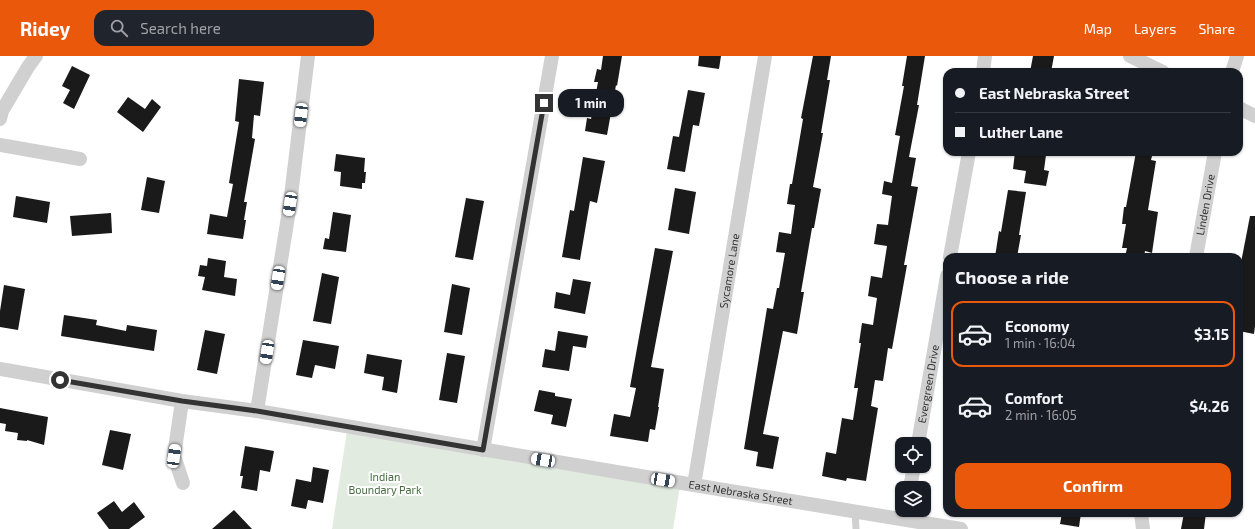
<!DOCTYPE html>
<meta charset="utf-8">
<style>
:root{--surface:#171b24;--page:#20242c;--text:#f1f3f6;--muted:#9ea1a6;--line:#363941;--accent:#ea580c}
body{margin:0;font-family:"Exo 2",sans-serif;background:var(--page);color:var(--text);height:100vh;display:flex;flex-direction:column;font-size:15px;white-space:nowrap}
*{box-sizing:border-box;margin:0}
p{font-size:13px;color:var(--muted)}
.icon{flex:none;width:22px;height:22px;fill:none;stroke:currentColor;stroke-width:2;stroke-linecap:round;stroke-linejoin:round}
.map{position:relative;flex:1;overflow:hidden}
.details{position:absolute;left:943px;top:197px;width:300px;height:264px;display:flex;flex-direction:column;background:var(--surface);border-radius:12px;box-shadow:0 1px 3px #0004}
.details>*{flex:none}
.guide{position:absolute;left:943px;top:12px;width:300px;height:88px;border-radius:12px;box-shadow:0 1px 3px #0004;display:grid;align-content:center;height:88px;padding:0 12px;background:var(--surface)}
.buttons{position:absolute;left:895px;top:381px;display:grid;gap:8px}
.buttons a{display:grid;place-items:center;width:36px;height:36px;border-radius:8px;background:var(--surface);box-shadow:0 1px 3px #0004;font-size:20px}
.end{position:absolute;width:18px;height:18px;margin:-9px;border:5px solid #333;background:#fff;box-shadow:0 0 0 2px #fff}
.from{border-radius:50%}
.bubble{position:absolute;height:28px;border-radius:12px;background:var(--surface);box-shadow:0 1px 3px #0004;font-size:13px;font-weight:700;line-height:28px;text-align:center}
.car{position:absolute;width:12px;height:24px;margin:-12px -6px;border-radius:5px;box-shadow:0 0 3px 1px #0007;background:linear-gradient(#fff 24%,#345 0 40%,#fff 0 76%,#345 0 86%,#fff 0)}
.guide b{display:flex;align-items:center;gap:14px;height:38px;font-size:15px}
.guide b+b{border-top:1px solid var(--line)}
.guide i{width:10px;height:10px;background:var(--text)}
ul{padding:0;list-style:none}
li{display:flex;align-items:center;gap:12px;height:66px;margin:0 8px 6px;padding:0 4px;border:2px solid transparent;border-radius:12px}
li div{flex:1}
li b{display:block;font-size:15px}
li em{font-style:normal;font-weight:700}
li.active{border-color:var(--accent)}
li>.icon{width:36px;height:36px;stroke-width:1.5}
h2{padding:0 12px;font-size:18px;line-height:48px}
.button{display:flex;gap:8px;margin-top:auto;padding:8px 12px}
.button a{flex:1;height:46px;border-radius:12px;background:var(--accent);color:#fff;font-size:16px;font-weight:700;line-height:46px;text-align:center}
header{display:flex;align-items:center;gap:24px;box-sizing:border-box;height:56px;padding:0 20px;background:var(--accent);color:#fff}
header strong{font-size:19px}
nav{display:flex;gap:22px;margin-inline-start:auto;font-size:14px}
.search{width:280px;height:36px;background:var(--page);display:flex;align-items:center;gap:10px;box-sizing:border-box;padding:0 14px;border-radius:12px;color:var(--muted);font-size:15px}
.map>svg:first-child{display:block}
.green{fill:#e2ebe0}
.building{fill:#1a1a1a}
.lines{fill:none;stroke-linecap:round;stroke-linejoin:round}
.service{stroke:#d0d0d0;stroke-width:7}
.minor{stroke:#d0d0d0;stroke-width:14}
.route{stroke:#333;stroke-width:5}
.labels{text-anchor:middle;stroke-width:4;stroke-linejoin:round;paint-order:stroke}
.street-label{font-size:11px;fill:#333;stroke:#fff}
.park-label{font-size:11px;fill:#486c42;stroke:#fff}
</style>
<header>
<strong>Ridey</strong>
<div class="search"><svg class="icon" aria-label="search" viewBox="0 0 24 24"><circle cx="10" cy="10" r="6"/><path d="M15 15l6 6"/></svg>Search here</div>
<nav><a>Map</a><a>Layers</a><a>Share</a></nav>
</header>
<div class="map">
<svg width="1255" height="473" viewBox="0 0 1255 473">
<rect width="100%" height="100%" fill="#fff"/>
<polygon class="green" points="347,375 680,430 673,473 332,473"/>
<g class="building">
<polygon points="603,0 622,0 617,30 616,29 607,79 585,75 587,62 591,63 598,26 594,26 597,13 601,14"/>
<polygon points="699,0 721,0 719,13 698,10"/>
<polygon points="813,0 831,0 827,24 830,24 821,77 823,77 813,131 821,133 814,172 812,172 801,236 804,236 797,278 783,275 763,378 779,381 773,413 756,410 758,396 744,393 767,252 773,253 777,232 779,232 785,197 776,196 779,176 791,178 795,149 787,148 790,128 792,128 803,63 801,62"/>
<polygon points="907,0 925,0 917,49 919,49 909,101 916,102 911,130 918,131 904,209 907,209 892,293 888,292 883,325 875,324 871,350 878,352 866,425 847,422 846,425 822,420 826,396 836,398 842,362 853,364 858,332 854,332 861,287 859,287 862,267 873,269 877,242 868,240 871,220 882,222 887,190 874,188 877,168 888,169 892,140 882,138 884,125 892,127 900,80 895,79 904,30 902,30"/>
<polygon points="1033,0 1054,0 1051,16 1030,16"/>
<polygon points="72,10 90,19 74,53 63,47 70,34 62,30"/>
<polygon points="239,23 264,26 260,60 254,59 252,82 255,83 244,146 247,146 244,164 246,164 243,183 207,178 210,158 227,161 233,128 229,127 239,66 235,65"/>
<polygon points="688,34 705,37 699,70 693,69 685,116 667,113 673,80 679,81"/>
<polygon points="128,41 145,53 152,43 161,51 143,76 117,56"/>
<polygon points="1015,96 1028,96 1046,99 1044,114 1049,115 1046,130 1024,127 1026,115 1013,113"/>
<polygon points="1136,96 1153,96 1151,104 1156,105 1148,154 1158,156 1152,197 1145,195 1144,201 1125,201 1127,192 1122,192 1126,168 1122,168 1124,151 1126,151"/>
<polygon points="336,98 365,102 364,116 366,116 365,127 362,127 362,133 340,130 341,116 334,115"/>
<polygon points="583,101 605,105 597,147 590,145 580,204 562,201 570,154 574,155"/>
<polygon points="147,121 165,125 159,157 141,154"/>
<polygon points="675,132 696,136 689,178 668,174"/>
<polygon points="1008,134 1026,136 1019,179 1021,179 1017,201 995,201 999,175 1001,176"/>
<polygon points="16,140 50,146 47,167 13,161"/>
<polygon points="466,142 484,145 473,204 455,201"/>
<polygon points="333,156 351,159 346,196 323,193 325,182 329,183"/>
<polygon points="111,157 112,177 72,180 70,160"/>
<polygon points="1250,160 1255,160 1255,270 1254,278 1239,275 1239,217"/>
<polygon points="655,192 673,195 651,311 664,313 658,351 659,351 655,374 650,373 648,386 610,380 614,358 630,361 636,332 630,331"/>
<polygon points="208,202 226,205 224,221 237,223 235,240 202,234 205,221 198,220 200,209 207,210"/>
<polygon points="322,217 339,221 331,268 313,265"/>
<polygon points="573,223 591,226 585,258 554,252 556,236 570,239"/>
<polygon points="452,228 470,232 462,279 444,276"/>
<polygon points="4,229 25,233 18,274 0,271 0,255"/>
<polygon points="64,259 97,264 96,269 126,275 127,269 157,274 154,295 61,280"/>
<polygon points="205,274 225,278 217,318 197,314"/>
<polygon points="558,275 588,280 586,292 573,290 569,315 542,311 545,293 555,295"/>
<polygon points="303,284 339,290 335,313 315,309 312,322 296,319"/>
<polygon points="447,297 465,300 457,347 439,344"/>
<polygon points="367,298 402,304 397,337 382,334 384,321 364,317"/>
<polygon points="539,334 555,337 555,340 572,343 566,371 551,368 553,359 534,355"/>
<polygon points="0,352 48,361 44,389 27,384 27,385 17,384 18,377 5,375 6,368 0,367"/>
<polygon points="110,374 131,378 123,414 102,409"/>
<polygon points="245,390 274,395 270,416 260,414 257,435 241,432 243,420 240,420"/>
<polygon points="313,411 329,414 323,447 308,444 306,453 291,450 296,423 311,426"/>
<polygon points="114,445 122,456 134,446 145,461 129,473 109,473 97,457"/>
<polygon points="234,454 252,473 212,473"/>
<polygon points="1062,457 1081,457 1079,471 1060,468"/>
<polygon points="1184,457 1206,457 1204,473 1181,473"/>
</g>
<g class="lines">
<polyline class="service" points="855,455 856,473"/>
<g class="minor">
<polyline points="1130,0 1163,16"/>
<polyline points="983,16 985,0"/>
<polyline points="1232,16 1237,0"/>
<polyline points="1239,52 1255,60"/>
<polyline points="0,63 2,55 28,11 36,0"/>
<polyline points="0,89 80,103"/>
<polyline points="950,201 969,96"/>
<path id="s1" d="M1196,201L1215,96"/>
<path id="s2" d="M0,313L182,345L257,355L694,429L961,473"/>
<polyline points="182,345 174,400 183,427"/>
<polyline points="257,355 290,148 308,0"/>
<path id="s3" d="M918,388L947,220"/>
<polyline points="483,394 552,0"/>
<path id="s4" d="M694,429L765,0"/>
<polyline points="910,432 914,410"/>
<polyline points="1141,457 1143,473"/>
</g>
</g>
<g class="lines">
<polyline class="route" points="60,324 182,345 257,355 483,394 544,47"/>
</g>
<g class="labels">
<g class="street-label">
<text dy="4" stroke="none"><textPath href="#s1" startOffset="53">Linden Drive</textPath></text>
<text dy="4" stroke="none"><textPath href="#s4" startOffset="217">Sycamore Lane</textPath></text>
<text dy="4" stroke="none"><textPath href="#s3" startOffset="61">Evergreen Drive</textPath></text>
<text dy="4" stroke="none"><textPath href="#s2" startOffset="751">East Nebraska Street</textPath></text>
</g>
<g class="park-label">
<text x="385" y="425">Indian<tspan x="385" dy="13">Boundary Park</tspan></text>
</g>
</g>
</svg>
<div class="buttons">
<a><svg class="icon" aria-label="locate" viewBox="0 0 24 24"><circle cx="12" cy="12" r="6"/><path d="M12 2v4M12 18v4M2 12h4M18 12h4"/></svg></a>
<a><svg class="icon" aria-label="layers" viewBox="0 0 24 24"><path d="M12 4l9 5-9 5-9-5zM3 14l9 5 9-5"/></svg></a>
</div>
<i class="end from" style="left:60px;top:324px"></i>
<i class="end" style="left:544px;top:47px"></i>
<div class="bubble" style="left:558px;top:33px;width:66px">1 min</div>
<i class="car" style="left:301px;top:59px;rotate:187deg"></i>
<i class="car" style="left:290px;top:148px;rotate:189deg"></i>
<i class="car" style="left:278px;top:222px;rotate:189deg"></i>
<i class="car" style="left:267px;top:296px;rotate:189deg"></i>
<i class="car" style="left:174px;top:400px;rotate:8deg"></i>
<i class="car" style="left:543px;top:404px;rotate:280deg"></i>
<i class="car" style="left:663px;top:424px;rotate:100deg"></i>
<div class="guide">
<b><i class="from"></i>East Nebraska Street</b>
<b><i></i>Luther Lane</b>
</div>
<section class="details">
<h2>Choose a ride</h2>
<ul>
<li class="active"><svg class="icon" aria-label="car" viewBox="0 0 24 24"><path d="M5 17H2v-5l4-1 3-4h7l3 4 3 1v5h-3M9 17h6M6 11h13"/><circle cx="7" cy="17" r="2"/><circle cx="17" cy="17" r="2"/></svg><div><b>Economy</b><p>1 min · 16:04</p></div><em>$3.15</em></li>
<li><svg class="icon" aria-label="car" viewBox="0 0 24 24"><path d="M5 17H2v-5l4-1 3-4h7l3 4 3 1v5h-3M9 17h6M6 11h13"/><circle cx="7" cy="17" r="2"/><circle cx="17" cy="17" r="2"/></svg><div><b>Comfort</b><p>2 min · 16:05</p></div><em>$4.26</em></li>
</ul>
<div class="button"><a>Confirm</a></div>
</section>
</div>
